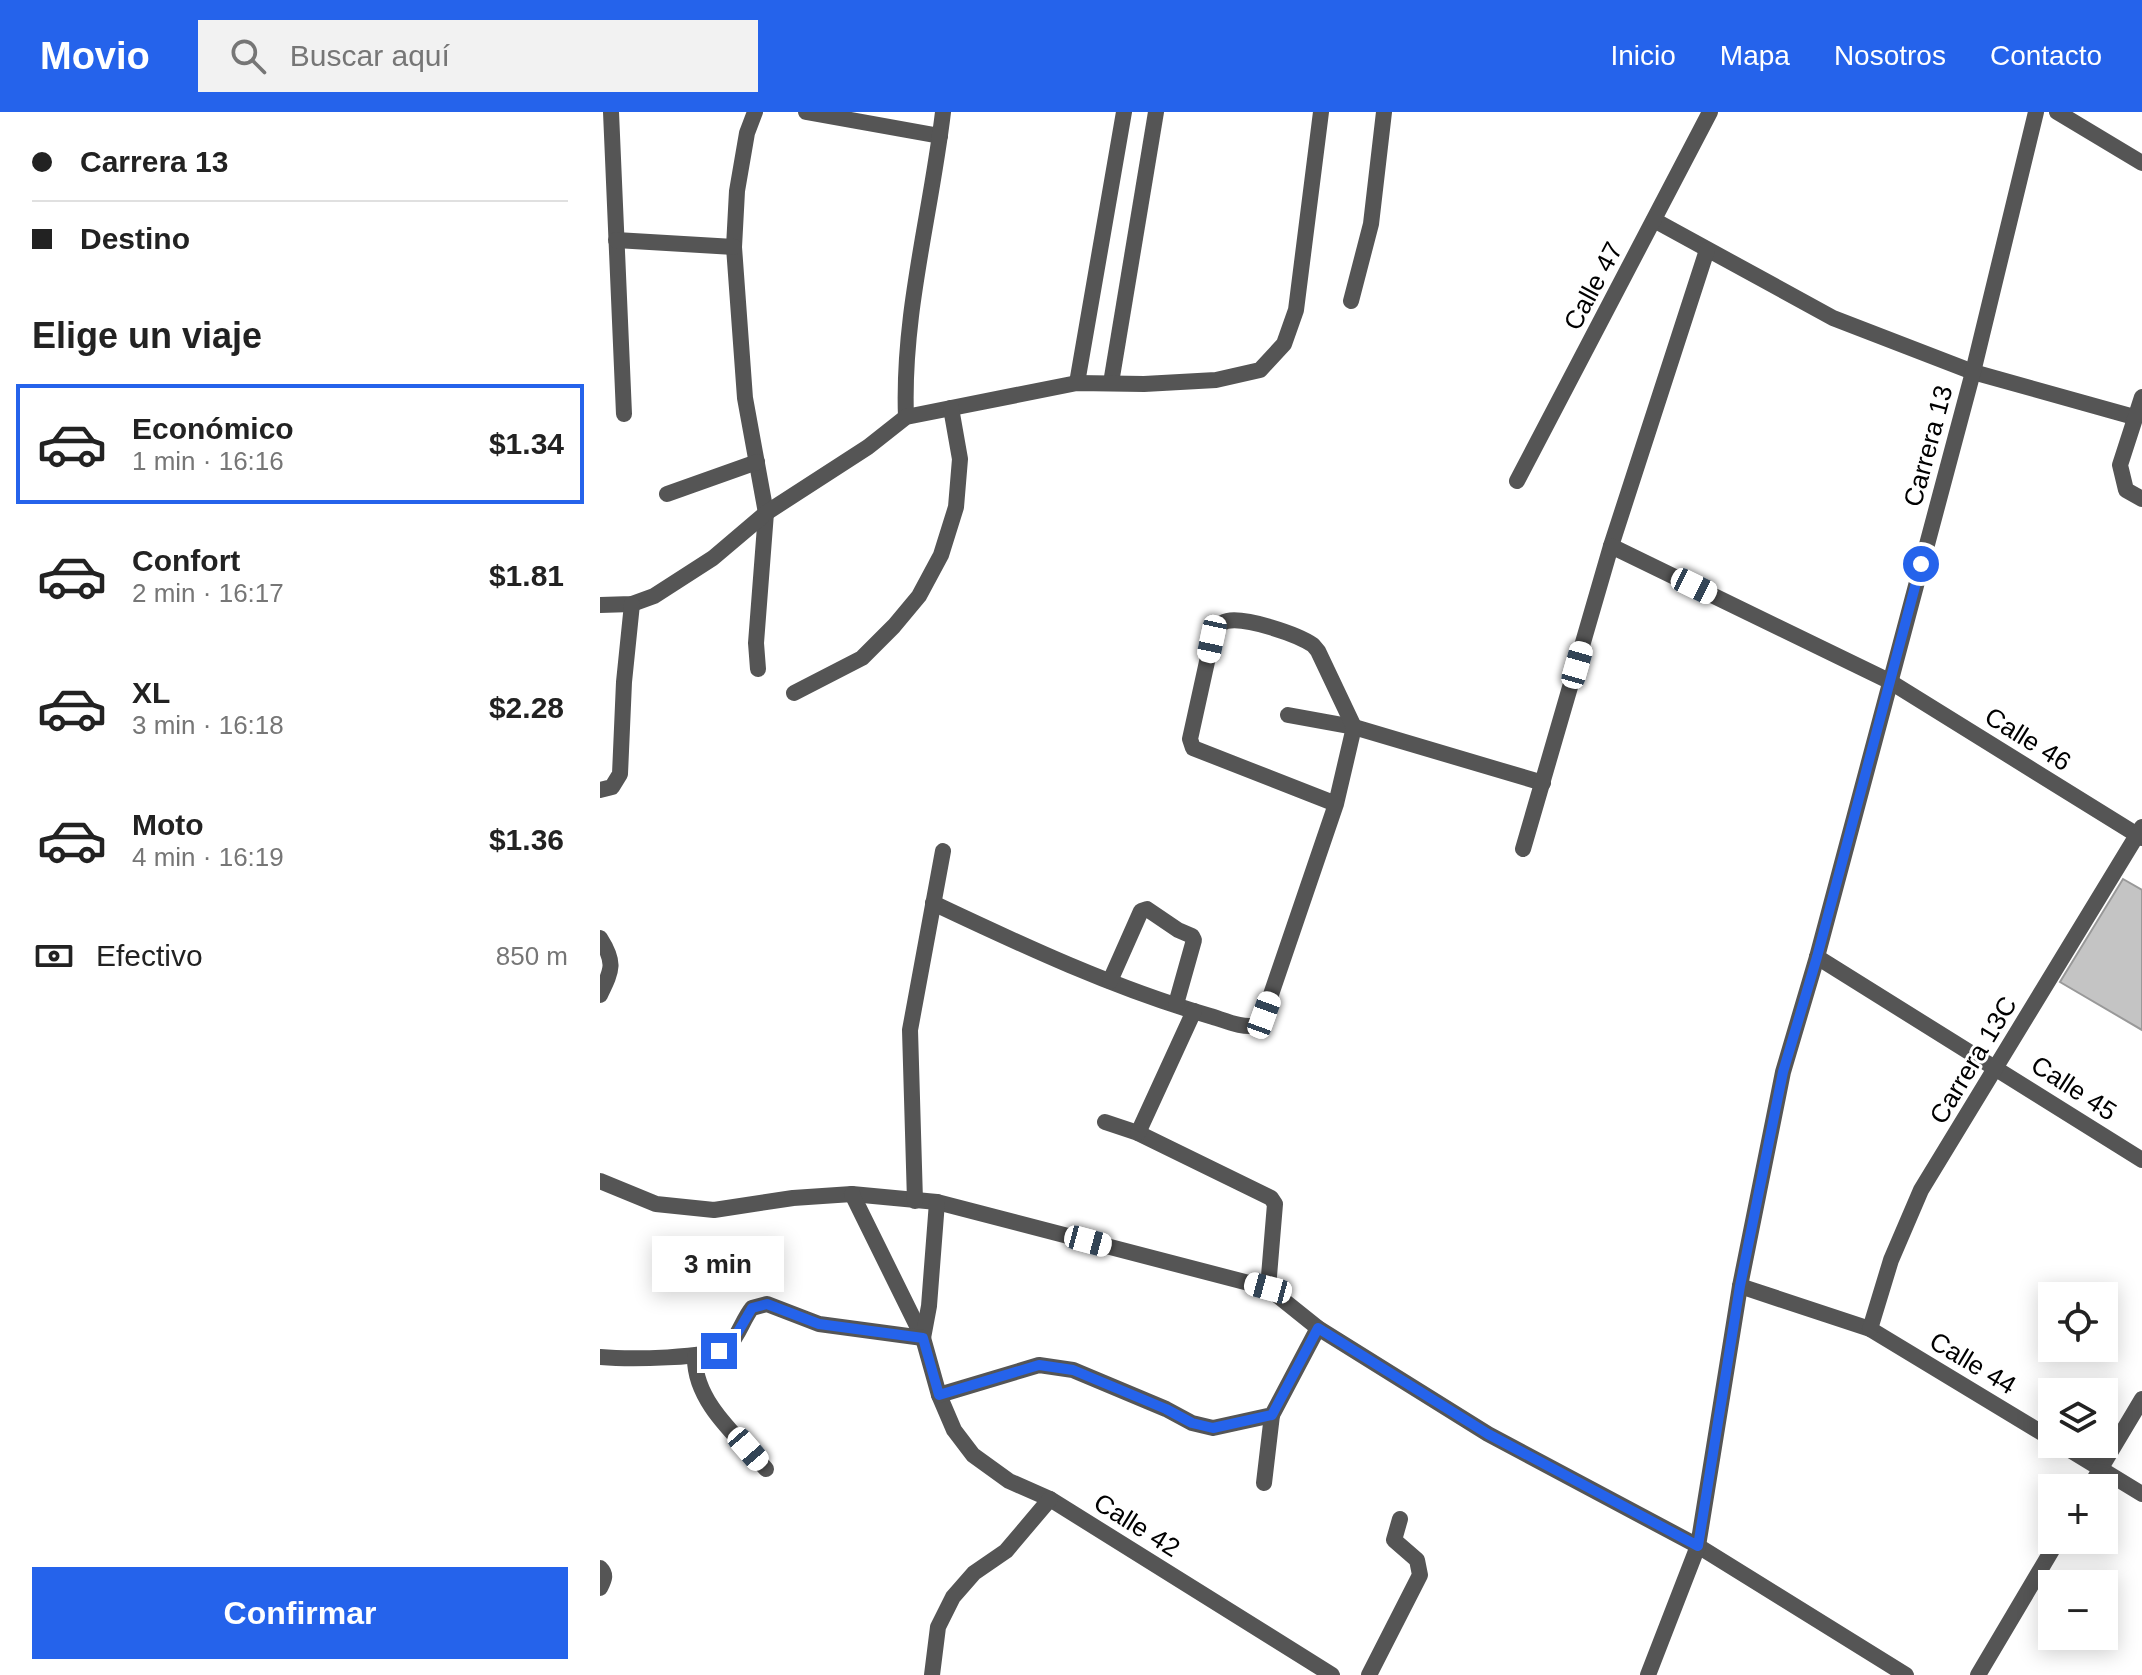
<!DOCTYPE html>
<html lang="es">
<meta charset="utf-8">
<style>
:root{--surface:#fff;--page:#f2f2f2;--text:#222;--muted:#767676;--line:#e0e0e0;--accent:#2563eb}
body{margin:0;font-family:Arial,sans-serif;background:var(--page);color:var(--text);height:100vh;display:flex;flex-direction:column;font-size:30px;white-space:nowrap}
*{box-sizing:border-box;margin:0}
p{font-size:26px;color:var(--muted)}
.icon{flex:none;width:44px;height:44px;fill:none;stroke:currentColor;stroke-width:2;stroke-linecap:round;stroke-linejoin:round}
.map{position:relative;flex:1;overflow:hidden}
.side{display:flex;flex-direction:column;background:var(--surface);width:600px}
.side>*{flex:none}
.guide{display:grid;align-content:center;height:176px;padding:0 32px;background:var(--surface)}
.controls{position:absolute;left:1438px;top:1170px;display:grid;gap:16px}
.controls a{display:grid;place-items:center;width:80px;height:80px;border-radius:0px;background:var(--surface);box-shadow:0 4px 20px #0003;font-size:40px}
.end{position:absolute;width:36px;height:36px;margin:-18px;border:10px solid #2563eb;background:#fff;box-shadow:0 0 0 4px #fff}
.from{border-radius:50%}
.bubble{position:absolute;height:56px;border-radius:0px;background:var(--surface);box-shadow:0 4px 20px #0003;font-size:26px;font-weight:800;line-height:56px;text-align:center}
.car{position:absolute;width:24px;height:48px;margin:-24px -12px;border-radius:10px;box-shadow:0 0 6px 2px #0007;background:linear-gradient(#fff 24%,#345 0 40%,#fff 0 76%,#345 0 86%,#fff 0)}
.guide b{display:flex;align-items:center;gap:28px;height:76px;font-size:30px}
.guide b+b{border-top:2px solid var(--line)}
.guide i{width:20px;height:20px;background:var(--text)}
ul{padding:0;list-style:none}
li{display:flex;align-items:center;gap:24px;height:120px;margin:0 16px 12px;padding:0 16px;border:4px solid transparent;border-radius:0px}
li div{flex:1}
li b{display:block;font-size:30px}
li em{font-style:normal;font-weight:800}
li.active{border-color:var(--accent)}
li>.icon{width:72px;height:72px;stroke-width:1.5}
h2{padding:0 32px;font-size:36px;line-height:96px}
.pay{display:flex;align-items:center;gap:20px;height:88px;padding:0 32px;font-size:30px}
.pay p{margin-inline-start:auto}
.cta{display:flex;gap:16px;margin-top:auto;padding:16px 32px}
.cta a{flex:1;height:92px;border-radius:0px;background:var(--accent);color:#fff;font-size:32px;font-weight:800;line-height:92px;text-align:center}
header{display:flex;align-items:center;gap:48px;box-sizing:border-box;height:112px;padding:0 40px;background:var(--accent);color:#fff}
header strong{font-size:38px}
nav{display:flex;gap:44px;margin-inline-start:auto;font-size:28px}
.search{width:560px;height:72px;background:var(--page);display:flex;align-items:center;gap:20px;box-sizing:border-box;padding:0 28px;border-radius:0px;color:var(--muted);font-size:30px}
main{display:flex;flex:1;min-height:0}
.map>svg:first-child{display:block}
.building{fill:#c4c4c4;stroke:#999;stroke-width:2}
.lines{fill:none;stroke-linecap:round;stroke-linejoin:round}
.street{stroke:#555;stroke-width:16}
.route{stroke:#2563eb;stroke-width:10}
.labels{text-anchor:middle;stroke-width:6;stroke-linejoin:round;paint-order:stroke}
.street-label{font-size:26px;fill:#000;stroke:#fff}
</style>
<header>
<strong>Movio</strong>
<div class="search"><svg class="icon" aria-label="search" viewBox="0 0 24 24"><circle cx="10" cy="10" r="6"/><path d="M15 15l6 6"/></svg>Buscar aquí</div>
<nav><a>Inicio</a><a>Mapa</a><a>Nosotros</a><a>Contacto</a></nav>
</header>
<main>
<section class="side">
<div class="guide">
<b><i class="from"></i>Carrera 13</b>
<b><i></i>Destino</b>
</div>
<h2>Elige un viaje</h2>
<ul>
<li class="active"><svg class="icon" aria-label="car" viewBox="0 0 24 24"><path d="M5 17H2v-5l4-1 3-4h7l3 4 3 1v5h-3M9 17h6M6 11h13"/><circle cx="7" cy="17" r="2"/><circle cx="17" cy="17" r="2"/></svg><div><b>Económico</b><p>1 min · 16:16</p></div><em>$1.34</em></li>
<li><svg class="icon" aria-label="car" viewBox="0 0 24 24"><path d="M5 17H2v-5l4-1 3-4h7l3 4 3 1v5h-3M9 17h6M6 11h13"/><circle cx="7" cy="17" r="2"/><circle cx="17" cy="17" r="2"/></svg><div><b>Confort</b><p>2 min · 16:17</p></div><em>$1.81</em></li>
<li><svg class="icon" aria-label="car" viewBox="0 0 24 24"><path d="M5 17H2v-5l4-1 3-4h7l3 4 3 1v5h-3M9 17h6M6 11h13"/><circle cx="7" cy="17" r="2"/><circle cx="17" cy="17" r="2"/></svg><div><b>XL</b><p>3 min · 16:18</p></div><em>$2.28</em></li>
<li><svg class="icon" aria-label="car" viewBox="0 0 24 24"><path d="M5 17H2v-5l4-1 3-4h7l3 4 3 1v5h-3M9 17h6M6 11h13"/><circle cx="7" cy="17" r="2"/><circle cx="17" cy="17" r="2"/></svg><div><b>Moto</b><p>4 min · 16:19</p></div><em>$1.36</em></li>
</ul>
<div class="pay"><svg class="icon" aria-label="cash" viewBox="0 0 24 24"><path d="M3 7h18v10H3z"/><circle cx="12" cy="12" r="2"/></svg>Efectivo<p>850 m</p></div>
<div class="cta"><a>Confirmar</a></div>
</section>
<div class="map">
<svg width="1542" height="1563" viewBox="0 0 1542 1563">
<rect width="100%" height="100%" fill="#fff"/>
<polygon class="building" points="1523,767 1542,778 1542,918 1460,870"/>
<g class="lines">
<g class="street">
<polyline points="11,0 24,302"/>
<polyline points="155,0 147,21 137,79 134,135 145,286 166,401 156,531 158,557"/>
<polyline points="206,0 340,24"/>
<polyline points="1457,0 1542,51"/>
<polyline points="1054,108 1233,206 1373,260 1534,305"/>
<polyline points="16,128 134,135"/>
<polyline points="751,189 771,112 784,0"/>
<polyline points="477,271 524,0"/>
<polyline points="511,271 556,0"/>
<polyline points="1542,285 1520,353 1526,378 1542,387"/>
<path d="M306,305C302,202 331,102 343,0"/>
<polyline points="917,369 1110,0"/>
<polyline points="67,382 157,350"/>
<polyline points="1011,434 1107,138"/>
<polyline points="0,493 32,492 54,484 113,446 166,401 268,335 306,305 477,271 544,272 616,268 660,258 684,232 696,198 721,0"/>
<polyline points="194,581 262,546 294,514 319,484 341,443 356,395 360,347 351,296"/>
<polyline points="688,603 754,615 943,671"/>
<polyline points="0,678 12,675 20,662 24,570 32,492"/>
<polyline points="923,737 1011,434 1289,569 1542,726"/>
<path d="M333,791C424,834 514,876 610,904C624,908 643,917 657,913L664,903L736,692L754,615L718,539L713,533C697,522 646,505 627,509C618,511 615,520 612,527L590,627L593,636L736,692"/>
<path d="M0,826C16,851 12,858 0,883"/>
<polyline points="1217,845 1542,1048"/>
<polyline points="510,869 541,799 547,797 578,818 592,824 594,828 576,892"/>
<polyline points="505,1010 538,1021 671,1086 675,1092 668,1176"/>
<polyline points="538,1021 594,899"/>
<polyline points="0,1069 56,1092 114,1098 193,1086 252,1082 337,1090 668,1176 718,1216 888,1322 1098,1434 1306,1563"/>
<polyline points="252,1082 323,1226 339,1283 354,1318 373,1343 409,1369 450,1387 732,1563"/>
<polyline points="315,1089 310,918 343,739"/>
<polyline points="1140,1174 1270,1217 1452,1327"/>
<polyline points="1270,1217 1291,1148 1321,1078 1542,715"/>
<polyline points="323,1226 329,1194 337,1090"/>
<path d="M0,1245C23,1247 114,1248 129,1233C139,1223 143,1207 152,1196L167,1192L219,1212L323,1226"/>
<path d="M95,1245C94,1290 138,1325 166,1357"/>
<polyline points="339,1283 439,1253 473,1258 566,1297 592,1311 613,1316 672,1303 718,1216"/>
<polyline points="1460,1332 1542,1382"/>
<polyline points="664,1371 672,1303"/>
<polyline points="1489,1376 1542,1287"/>
<path d="M0,1456C7,1463 4,1468 0,1476"/>
<polyline points="332,1563 338,1515 353,1485 374,1461 406,1439 450,1387"/>
<polyline points="769,1563 820,1463 817,1448 794,1428 800,1407"/>
<polyline points="1048,1563 1098,1434 1140,1174 1183,960 1217,845 1373,260 1436,0"/>
<polyline points="1378,1563 1458,1428"/>
</g>
</g>
<g class="lines">
<polyline class="route" points="119,1239 132,1230 152,1196 167,1192 219,1212 323,1226 339,1283 439,1253 473,1258 566,1297 592,1311 613,1316 672,1303 718,1216 888,1322 1098,1434 1140,1174 1183,960 1217,845 1321,452"/>
</g>
<g class="labels">
<g class="street-label">
<text transform="translate(993 174) rotate(-62)" y="9">Calle 47</text>
<text transform="translate(1328 334) rotate(-75)" y="9">Carrera 13</text>
<text transform="translate(1428 627) rotate(32)" y="9">Calle 46</text>
<text transform="translate(1373 948) rotate(-59)" y="9">Carrera 13C</text>
<text transform="translate(1474 976) rotate(33)" y="9">Calle 45</text>
<text transform="translate(1373 1251) rotate(31)" y="9">Calle 44</text>
<text transform="translate(537 1413) rotate(32)" y="9">Calle 42</text>
</g>
</g>
</svg>
<div class="controls">
<a><svg class="icon" aria-label="locate" viewBox="0 0 24 24"><circle cx="12" cy="12" r="6"/><path d="M12 2v4M12 18v4M2 12h4M18 12h4"/></svg></a>
<a><svg class="icon" aria-label="layers" viewBox="0 0 24 24"><path d="M12 4l9 5-9 5-9-5zM3 14l9 5 9-5"/></svg></a>
<a>+</a>
<a>−</a>
</div>
<i class="end from" style="left:1321px;top:452px"></i>
<i class="end" style="left:119px;top:1239px"></i>
<div class="bubble" style="left:52px;top:1124px;width:132px">3 min</div>
<i class="car" style="left:1094px;top:474px;rotate:116deg"></i>
<i class="car" style="left:612px;top:527px;rotate:192deg"></i>
<i class="car" style="left:977px;top:553px;rotate:16deg"></i>
<i class="car" style="left:664px;top:903px;rotate:20deg"></i>
<i class="car" style="left:488px;top:1129px;rotate:105deg"></i>
<i class="car" style="left:668px;top:1176px;rotate:285deg"></i>
<i class="car" style="left:148px;top:1337px;rotate:139deg"></i>
</div>
</main>
